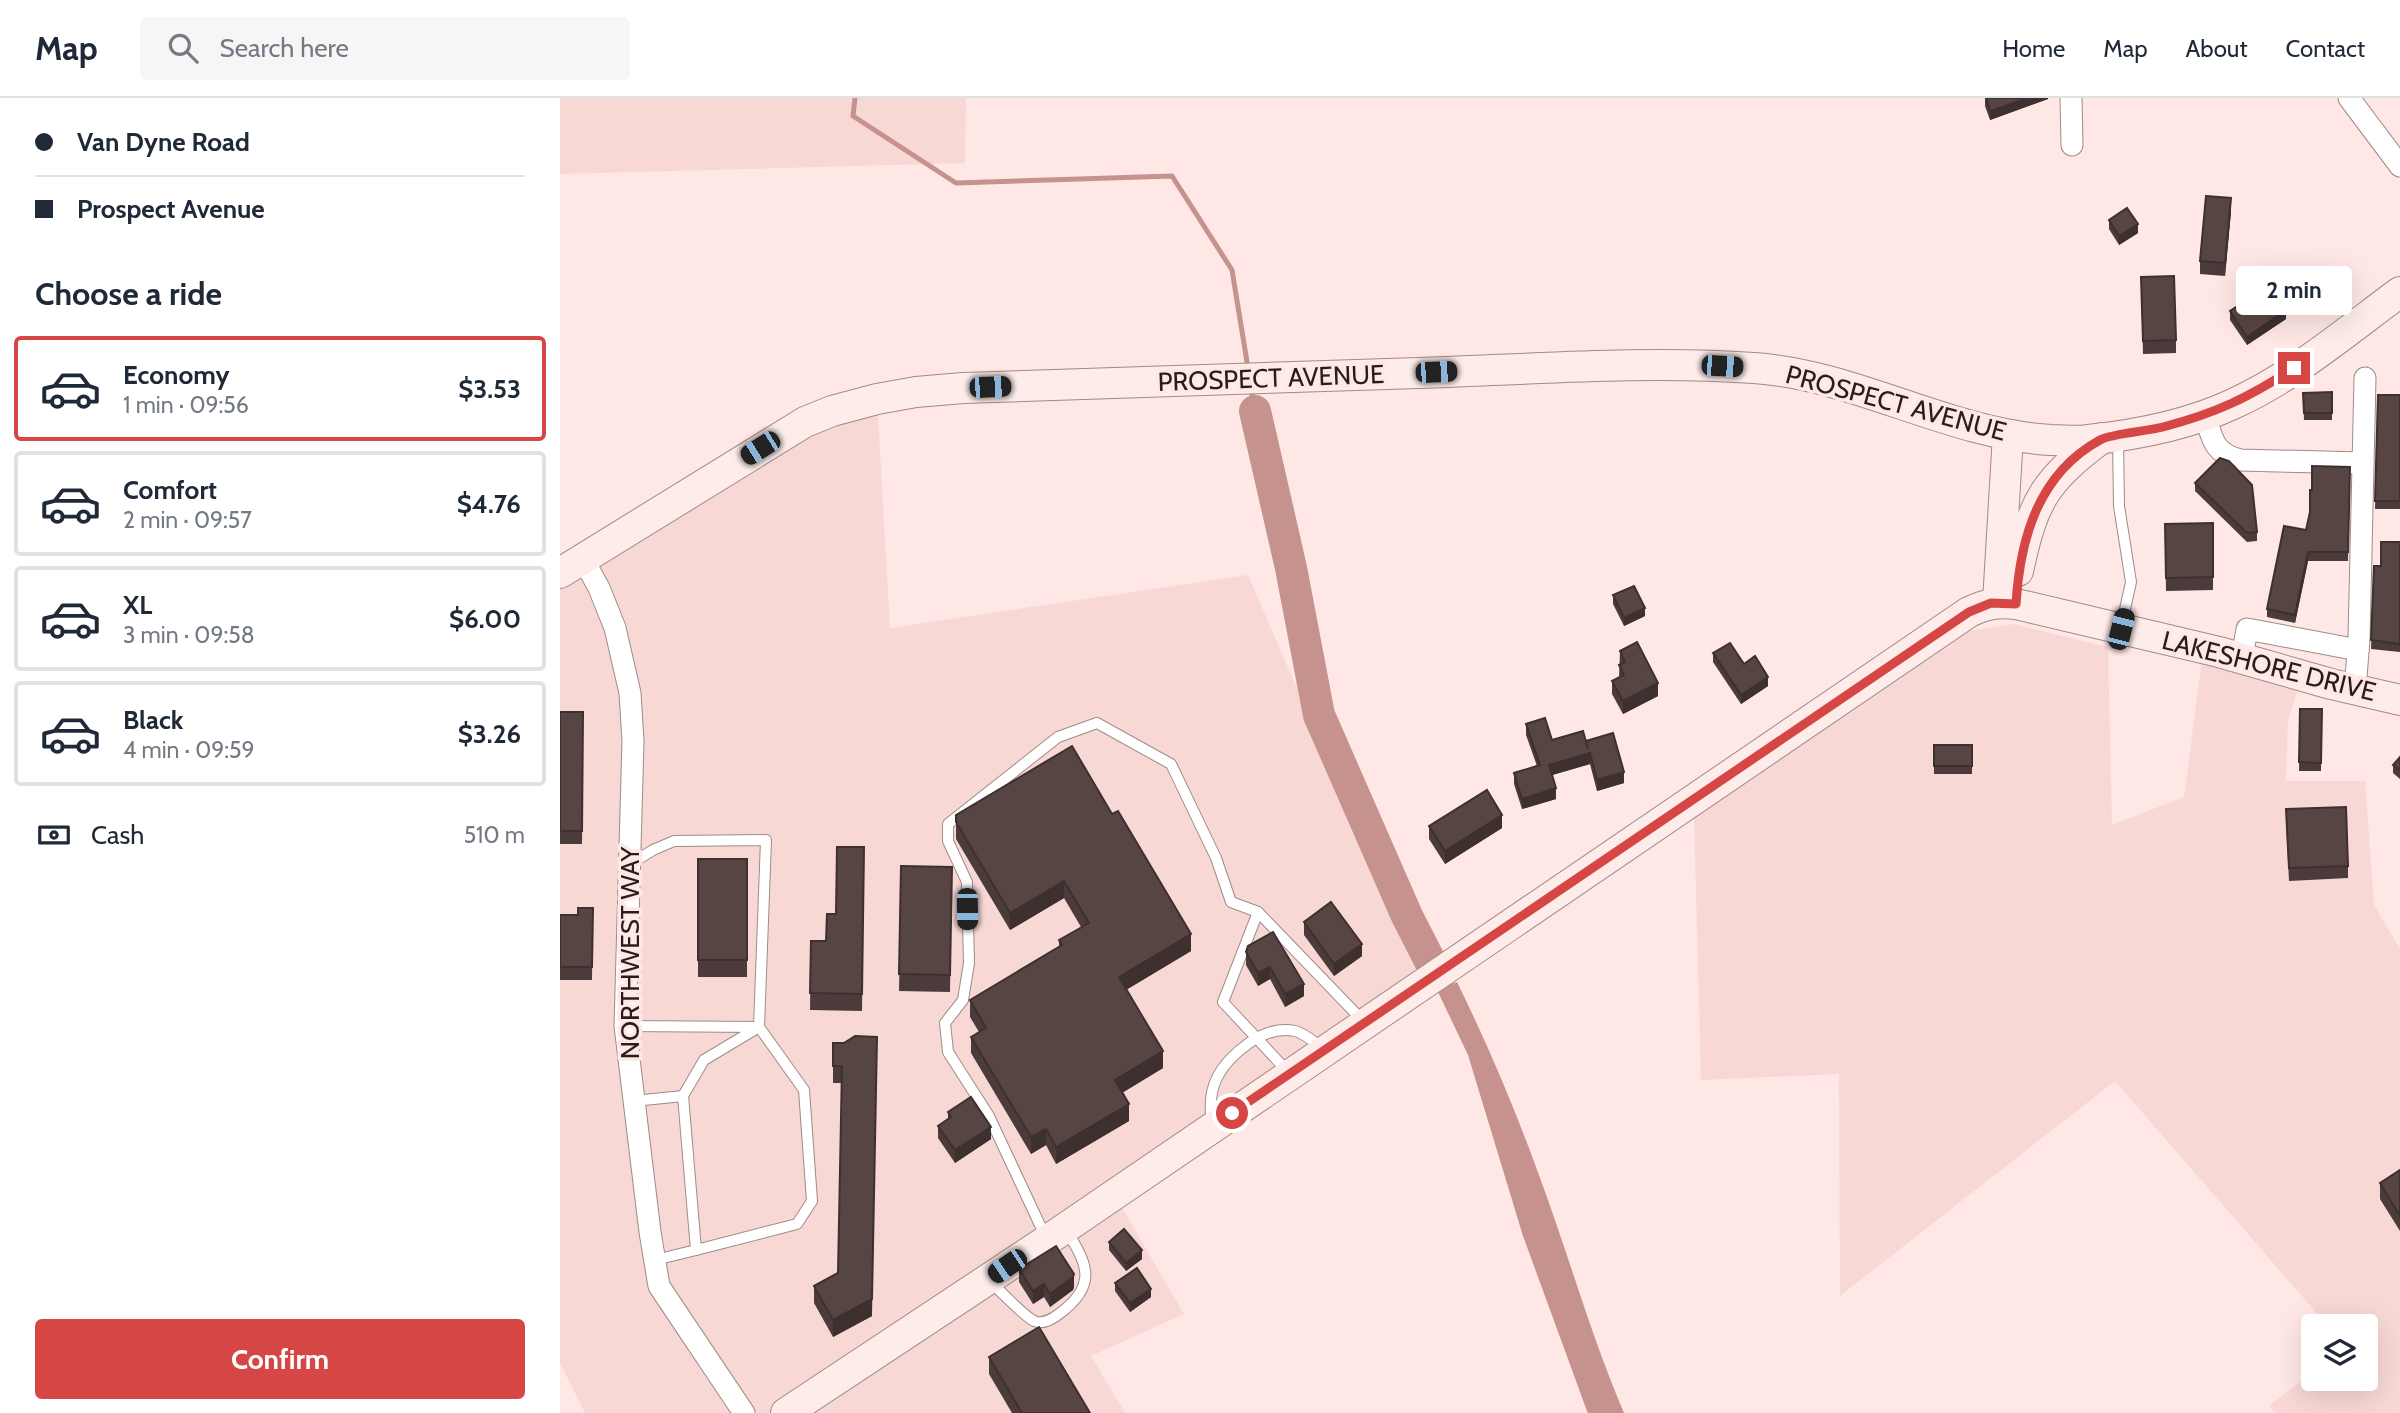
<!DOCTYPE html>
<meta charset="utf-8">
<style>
:root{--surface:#fff;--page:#f6f6f7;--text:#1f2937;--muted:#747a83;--line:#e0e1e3;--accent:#d54644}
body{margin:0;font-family:Cabin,sans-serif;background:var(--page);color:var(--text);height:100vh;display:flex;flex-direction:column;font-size:26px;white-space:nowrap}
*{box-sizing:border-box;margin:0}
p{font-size:23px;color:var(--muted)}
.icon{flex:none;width:38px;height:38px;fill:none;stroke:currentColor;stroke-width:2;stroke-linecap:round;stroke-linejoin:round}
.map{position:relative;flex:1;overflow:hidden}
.drawer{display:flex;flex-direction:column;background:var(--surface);width:560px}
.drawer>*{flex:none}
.top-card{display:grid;align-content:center;height:154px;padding:0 35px;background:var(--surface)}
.buttons{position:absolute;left:1741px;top:1216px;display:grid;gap:14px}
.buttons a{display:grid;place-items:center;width:77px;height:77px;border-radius:7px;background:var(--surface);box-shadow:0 7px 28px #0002;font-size:35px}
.end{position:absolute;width:32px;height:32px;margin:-16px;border:9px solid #d54644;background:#fff;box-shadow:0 0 0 4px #fff}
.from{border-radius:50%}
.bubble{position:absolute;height:49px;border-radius:7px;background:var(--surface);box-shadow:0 7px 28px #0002;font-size:23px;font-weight:700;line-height:49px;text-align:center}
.car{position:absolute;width:21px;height:42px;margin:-21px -10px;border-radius:9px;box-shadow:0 0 5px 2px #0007;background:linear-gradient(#222 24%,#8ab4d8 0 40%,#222 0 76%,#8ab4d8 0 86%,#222 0)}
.top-card b{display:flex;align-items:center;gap:24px;height:66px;font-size:26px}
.top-card b+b{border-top:2px solid var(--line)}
.top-card i{width:18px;height:18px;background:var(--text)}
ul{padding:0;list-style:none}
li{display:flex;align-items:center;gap:21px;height:105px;margin:0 14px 10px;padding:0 21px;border:4px solid var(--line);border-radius:7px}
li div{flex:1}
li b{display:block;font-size:26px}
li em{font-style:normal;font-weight:700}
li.current{border-color:var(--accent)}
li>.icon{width:63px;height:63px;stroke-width:1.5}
h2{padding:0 35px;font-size:32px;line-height:84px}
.pay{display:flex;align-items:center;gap:18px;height:77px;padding:0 35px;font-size:26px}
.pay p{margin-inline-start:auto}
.primary-button{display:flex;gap:14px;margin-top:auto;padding:14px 35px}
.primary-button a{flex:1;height:80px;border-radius:7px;background:var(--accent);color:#fff;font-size:28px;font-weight:700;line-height:80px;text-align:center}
header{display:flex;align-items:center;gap:42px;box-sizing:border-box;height:98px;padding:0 35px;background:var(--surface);border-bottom:2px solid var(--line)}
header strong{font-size:33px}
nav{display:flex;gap:38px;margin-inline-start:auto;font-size:24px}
.search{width:490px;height:63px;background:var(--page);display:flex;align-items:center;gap:18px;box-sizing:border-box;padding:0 24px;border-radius:7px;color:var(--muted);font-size:26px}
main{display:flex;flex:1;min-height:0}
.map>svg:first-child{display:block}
.built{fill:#f7d8d4}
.water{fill:#c6928d}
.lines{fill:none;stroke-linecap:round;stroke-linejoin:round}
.stream{stroke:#c6928d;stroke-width:5}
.river{stroke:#c6928d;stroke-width:32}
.lane-casing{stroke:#9f8b88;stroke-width:12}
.street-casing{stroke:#9f8b88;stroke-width:23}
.secondary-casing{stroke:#9f8b88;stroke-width:32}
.lane{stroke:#fff;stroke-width:10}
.street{stroke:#fff;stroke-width:21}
.secondary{stroke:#fdecea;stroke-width:30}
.wall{fill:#4b3b3a}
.shaded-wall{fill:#3d302f}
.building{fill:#574543;stroke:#3d302f;stroke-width:2}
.route{stroke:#d54644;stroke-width:9}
.labels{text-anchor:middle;stroke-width:7;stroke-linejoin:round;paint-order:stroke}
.street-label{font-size:26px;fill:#261e1d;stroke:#fee7e5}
</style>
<header>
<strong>Map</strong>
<div class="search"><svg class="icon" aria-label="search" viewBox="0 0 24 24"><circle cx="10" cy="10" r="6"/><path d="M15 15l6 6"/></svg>Search here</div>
<nav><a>Home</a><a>Map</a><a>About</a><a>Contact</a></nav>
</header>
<main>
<section class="drawer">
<div class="top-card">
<b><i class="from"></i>Van Dyne Road</b>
<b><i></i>Prospect Avenue</b>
</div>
<h2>Choose a ride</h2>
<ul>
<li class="current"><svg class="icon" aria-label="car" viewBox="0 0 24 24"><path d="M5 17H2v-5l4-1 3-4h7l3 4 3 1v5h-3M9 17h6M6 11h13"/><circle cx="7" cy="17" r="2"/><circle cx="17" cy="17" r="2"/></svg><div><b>Economy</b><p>1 min · 09:56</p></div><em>$3.53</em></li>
<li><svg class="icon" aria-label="car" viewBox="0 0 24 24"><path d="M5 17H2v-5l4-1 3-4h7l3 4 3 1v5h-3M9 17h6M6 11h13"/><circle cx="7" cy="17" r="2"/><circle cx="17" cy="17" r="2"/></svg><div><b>Comfort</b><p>2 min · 09:57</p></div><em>$4.76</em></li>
<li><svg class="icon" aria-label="car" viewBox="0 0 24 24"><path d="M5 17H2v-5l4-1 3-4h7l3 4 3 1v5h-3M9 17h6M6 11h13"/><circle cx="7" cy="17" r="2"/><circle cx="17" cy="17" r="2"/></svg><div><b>XL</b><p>3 min · 09:58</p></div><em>$6.00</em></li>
<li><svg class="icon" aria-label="car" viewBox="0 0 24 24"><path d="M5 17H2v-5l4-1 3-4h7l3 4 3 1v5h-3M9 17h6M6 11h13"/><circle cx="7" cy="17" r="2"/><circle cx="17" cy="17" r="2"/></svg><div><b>Black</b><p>4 min · 09:59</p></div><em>$3.26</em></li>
</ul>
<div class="pay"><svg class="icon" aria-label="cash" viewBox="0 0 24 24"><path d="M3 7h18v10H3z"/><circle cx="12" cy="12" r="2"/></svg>Cash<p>510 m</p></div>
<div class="primary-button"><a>Confirm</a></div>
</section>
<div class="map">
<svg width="1840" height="1315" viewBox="0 0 1840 1315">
<rect width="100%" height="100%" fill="#fee7e5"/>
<g class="built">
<polygon points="0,0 406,0 405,65 0,76"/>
<polygon points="317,301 330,530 688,477 864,884 554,1096 624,1216 531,1258 565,1315 25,1315 0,1265 0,475"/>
<polygon points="1454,526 1548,549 1552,727 1624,699 1645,539 1746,563 1728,623 1726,683 1805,683 1814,807 1840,851 1840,1315 1714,1315 1709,1308 1753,1274 1754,1281 1806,1281 1806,1228 1768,1228 1555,983 1280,1198 1279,976 1141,982 1134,716 1403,534"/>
</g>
<path class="water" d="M897,884C928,947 956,1013 980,1080C1009,1158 1031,1238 1064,1315H1028L1027,1313L963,1138L908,957L878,894L884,888Z"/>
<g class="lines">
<g class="stream">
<polyline points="295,0 293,18 396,85 612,78 672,172 688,270"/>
<polyline points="691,290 695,313"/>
</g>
<polyline class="river" points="695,313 731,470 759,617 847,818 870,863"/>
<defs>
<g id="lane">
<polyline points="1558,341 1559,408 1571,484 1561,529"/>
<polyline points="65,928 199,929 206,742 114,743 93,752 69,767"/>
<polyline points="729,975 663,904 698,814 803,923"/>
<polyline points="123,998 144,962 199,929 244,992 252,1103 237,1126 136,1152"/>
<polyline points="74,1003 123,998 136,1152 95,1162"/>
<path d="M652,1024C646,988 660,966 689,945C702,936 717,929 735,933C744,935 755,945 763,950"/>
<polyline points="487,1142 429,1018 388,954 385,925 403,902 409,865 407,784 388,743 388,726 498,639 537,625 611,666 656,760 671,804 698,814"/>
<path d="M429,1182C438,1191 464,1218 474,1223C483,1227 492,1221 499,1216C537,1188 529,1168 506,1132"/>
</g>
<g id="street">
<polyline points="1511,0 1512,47"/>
<polyline points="1789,0 1840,68"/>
<path d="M1645,317C1652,340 1653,355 1680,362L1803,365"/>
<polyline points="23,461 39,490 55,530 70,595 73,643 65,928 90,1134 99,1188 184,1315"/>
<polyline points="1682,560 1687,531 1798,552"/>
<polyline points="1795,592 1799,541 1805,280"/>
</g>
<g id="secondary">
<path d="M1458,473C1473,403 1484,383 1542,340"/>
<path d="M0,475L245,324L272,313L317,301L356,294L403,290C564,285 726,279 888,274C989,270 1093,263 1194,270C1297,277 1388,336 1491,342C1503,342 1516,344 1528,342C1576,337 1628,327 1673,306C1733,279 1787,233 1840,194"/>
<polyline points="1438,504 1448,337"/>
<path d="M226,1315L498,1135L1409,514C1426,506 1437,504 1456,506L1659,554L1771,586L1840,602"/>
</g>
</defs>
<use href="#lane" class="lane-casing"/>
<use href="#street" class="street-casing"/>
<use href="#secondary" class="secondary-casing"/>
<use href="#lane" class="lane"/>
<use href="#street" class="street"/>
<use href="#secondary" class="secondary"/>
</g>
<g class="wall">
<polygon points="1425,0 1488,0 1488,1 1430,22 1425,8"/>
<polygon points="1671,113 1665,178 1640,176 1640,163"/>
<polygon points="1549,122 1578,135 1559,147 1549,131"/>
<polygon points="1581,192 1616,242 1616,255 1583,256"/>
<polygon points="1692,208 1726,221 1687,247 1670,222 1670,213"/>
<polygon points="1772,294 1772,322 1744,322 1743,295"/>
<polygon points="1818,297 1840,297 1840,411 1815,411"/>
<polygon points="1790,369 1788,463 1748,463 1735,525 1707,519 1707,511 1746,432 1750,414 1752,392"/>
<polygon points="1635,385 1697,434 1697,443 1687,444 1635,393"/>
<polygon points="1653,425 1653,492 1606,493 1605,426"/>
<polygon points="1840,444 1840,554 1811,551 1814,468 1821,468"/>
<polygon points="1053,497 1085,518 1064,528 1053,506"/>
<polygon points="1060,553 1098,598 1063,616 1052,596 1052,583 1059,580"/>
<polygon points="1153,555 1184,566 1208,588 1181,606 1153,564"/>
<polygon points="1740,611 1762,611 1761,673 1739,673"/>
<polygon points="0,614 23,614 22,746 0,746"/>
<polygon points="966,626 992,642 1026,643 1064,685 1037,693 1030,666 992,677 996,701 962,711 954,686 954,675 977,668 966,637"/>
<rect x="1374" y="647" width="38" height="29"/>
<polygon points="1840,659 1840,681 1833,675 1833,667"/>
<polygon points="396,717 631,853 566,892 603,970 562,995 569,1023 496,1066 486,1047 471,1056 411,955 411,939 419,934 410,919 410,902 499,849 499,842 521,829 504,800 450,832 396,741"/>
<polygon points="1726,724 1788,768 1788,780 1729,783"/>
<polygon points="869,728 942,730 885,766 869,741"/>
<polygon points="304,749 302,913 250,912 251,843 266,843 276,816"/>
<rect x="138" y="761" width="49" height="118"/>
<polygon points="341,768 392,769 390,894 339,893"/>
<polygon points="33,810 32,882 0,882 0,817 18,817"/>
<polygon points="744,824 802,858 774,878 744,837"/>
<polygon points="688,848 744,898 725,909 710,881 698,888 686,867 686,854"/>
<polygon points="273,945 284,945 312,1218 273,1239 254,1205 254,1188 278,1175 282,985 273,985"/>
<polygon points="388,1014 431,1041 395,1065 378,1040 378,1028 388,1021"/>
<polygon points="1840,1072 1840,1133 1820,1101 1820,1085"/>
<polygon points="549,1144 582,1161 566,1173 549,1152"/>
<polygon points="459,1171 514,1189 513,1192 490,1209 484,1199 473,1206 459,1184"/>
<polygon points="555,1185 591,1199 570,1214 555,1193"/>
<polygon points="429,1259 530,1315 452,1315 429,1276"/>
</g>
<g class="shaded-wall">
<polygon points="1468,0 1488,0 1488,1 1430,22 1430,13"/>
<polygon points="1671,100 1671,113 1665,178 1665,165"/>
<polygon points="1578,126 1578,135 1559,147 1559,138"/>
<polygon points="1726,212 1726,221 1687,247 1687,239"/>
<polygon points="1748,454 1748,463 1735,525 1735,517"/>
<polygon points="1085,510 1085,518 1064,528 1064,520"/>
<polygon points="1208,579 1208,588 1181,606 1181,597"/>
<polygon points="1098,585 1098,598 1063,616 1063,603"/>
<polygon points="1030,655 1030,666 989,678 989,667"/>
<polygon points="1064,674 1064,685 1037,693 1037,682"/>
<polygon points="996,690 996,701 962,711 962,701"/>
<polygon points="942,717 942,730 885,766 885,753"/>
<polygon points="504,783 504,800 450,832 450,815"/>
<polygon points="631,836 631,853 559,896 559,879"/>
<polygon points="802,846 802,858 774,878 774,866"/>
<polygon points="710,869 710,881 698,888 698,875"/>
<polygon points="744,886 744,898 725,909 725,896"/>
<polygon points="317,939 312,1218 273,1239 273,1222"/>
<polygon points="603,953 603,970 555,999 555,982"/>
<polygon points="569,1006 569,1023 496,1066 496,1049"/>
<polygon points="431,1029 431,1041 395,1065 395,1052"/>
<polygon points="486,1031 486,1047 471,1056 471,1039"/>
<polygon points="582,1152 582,1161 566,1173 566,1165"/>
<polygon points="514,1176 514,1189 513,1192 490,1209 490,1196"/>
<polygon points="484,1186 484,1199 473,1206 473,1193"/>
<polygon points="591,1191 591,1199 570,1214 570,1205"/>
</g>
<g class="building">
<polygon points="1426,0 1468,0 1430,13"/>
<polygon points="1646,98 1671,100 1665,165 1640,163"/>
<polygon points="1567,110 1578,126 1559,138 1549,122"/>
<polygon points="1614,178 1616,242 1583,243 1581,179"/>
<polygon points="1714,194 1726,212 1687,239 1670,213 1688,201 1692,208"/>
<polygon points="1772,294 1772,315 1744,315 1743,295"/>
<polygon points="1818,297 1840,297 1840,403 1815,403"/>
<polygon points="1660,360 1669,363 1692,387 1697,434 1687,435 1635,385"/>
<polygon points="1752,368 1790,369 1788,454 1748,454 1735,517 1707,511 1724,428 1746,432 1750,414 1750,392 1752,392"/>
<polygon points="1653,425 1653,479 1606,480 1605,426"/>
<polygon points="1821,444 1840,444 1840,546 1811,542 1814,468 1821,468"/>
<polygon points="1074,488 1085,510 1064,520 1053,497"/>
<polygon points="1077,544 1098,585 1063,603 1052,583 1064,577 1059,567 1065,564 1060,553"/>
<polygon points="1170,545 1184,566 1195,558 1208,579 1181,597 1153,555"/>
<polygon points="1740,611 1762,611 1761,665 1739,664"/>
<polygon points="0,614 23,614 22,733 0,733"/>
<polygon points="985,620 992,642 1023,633 1028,651 1026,643 1053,635 1064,674 1037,682 1030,655 989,667 996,690 962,701 954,675 980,667 966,626"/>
<rect x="1374" y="647" width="38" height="21"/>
<polygon points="512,648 552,716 558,713 631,836 559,879 603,953 555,982 569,1006 496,1049 486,1031 471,1039 411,939 426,930 410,902 502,847 499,842 529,825 504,783 450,815 396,724 396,717"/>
<polygon points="1840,659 1840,672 1833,667"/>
<polygon points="927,692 942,717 885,753 869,728"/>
<polygon points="1786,709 1788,768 1729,770 1726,711"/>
<polygon points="277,749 304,749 302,896 250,895 251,843 266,843 267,816 276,816"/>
<rect x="138" y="761" width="49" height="101"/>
<polygon points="341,768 392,769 390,877 339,876"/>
<polygon points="771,804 802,846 774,866 744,824"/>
<polygon points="18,810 33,810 32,869 0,869 0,817 18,817"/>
<polygon points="713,834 744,886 725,896 710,869 698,875 686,854 688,848"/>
<polygon points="295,938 317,939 312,1201 273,1222 254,1188 278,1175 282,968 273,968 273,945 284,945"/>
<polygon points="411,999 431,1029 395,1052 378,1028 391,1019 388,1014"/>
<polygon points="1840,1072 1840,1118 1820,1085"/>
<polygon points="564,1131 582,1152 566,1165 549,1144"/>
<polygon points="496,1148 514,1176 513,1179 490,1196 484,1186 473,1193 459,1171"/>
<polygon points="577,1170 591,1191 570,1205 555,1185"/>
<polygon points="479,1229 530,1315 462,1315 429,1259"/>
</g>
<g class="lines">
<path class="route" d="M672,1015L1409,514L1431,505L1456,506C1460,441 1478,376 1540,342C1549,336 1588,333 1603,329C1656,315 1688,300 1734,270"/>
</g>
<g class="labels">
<g class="street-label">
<text transform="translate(711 280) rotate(-2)" y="9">PROSPECT AVENUE</text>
<text transform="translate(1336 305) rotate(15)" y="9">PROSPECT AVENUE</text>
<text transform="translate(1709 568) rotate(14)" y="9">LAKESHORE DRIVE</text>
<text transform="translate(70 855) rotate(-90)" y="9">NORTHWEST WAY</text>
</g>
</g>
</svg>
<div class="buttons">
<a><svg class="icon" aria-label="layers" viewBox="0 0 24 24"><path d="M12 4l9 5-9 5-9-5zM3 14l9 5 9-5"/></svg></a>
</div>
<i class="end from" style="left:672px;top:1015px"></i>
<i class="end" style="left:1734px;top:270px"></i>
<div class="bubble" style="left:1676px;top:168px;width:116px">2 min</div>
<i class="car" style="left:1162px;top:268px;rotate:93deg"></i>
<i class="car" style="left:876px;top:274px;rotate:88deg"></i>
<i class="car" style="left:430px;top:289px;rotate:88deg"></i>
<i class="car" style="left:200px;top:350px;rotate:238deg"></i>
<i class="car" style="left:1561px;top:531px;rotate:14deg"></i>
<i class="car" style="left:407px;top:811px;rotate:179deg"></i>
<i class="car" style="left:447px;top:1168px;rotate:236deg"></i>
</div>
</main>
